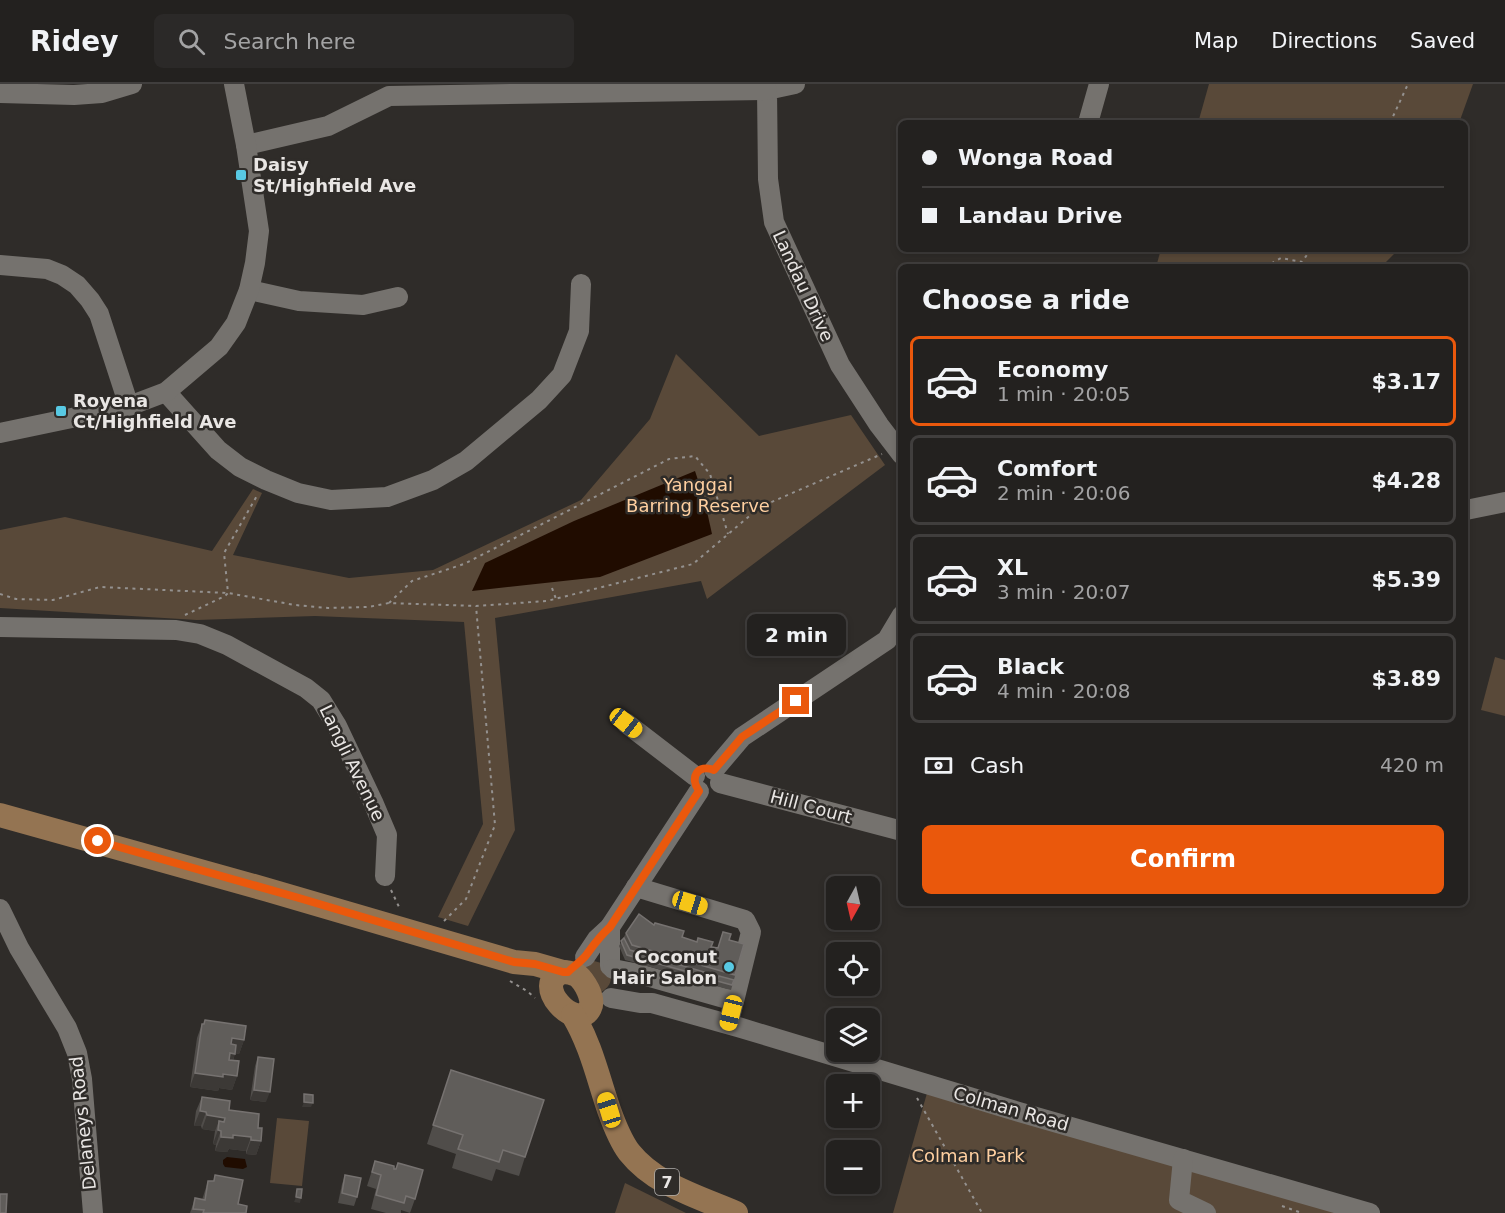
<!DOCTYPE html>
<meta charset="utf-8">
<style>
:root{--surface:#23211f;--page:#2b2928;--text:#f1f3f6;--muted:#a3a3a4;--line:#403e3d;--accent:#ea580c}
body{margin:0;font-family:"DejaVu Sans",sans-serif;background:var(--page);color:var(--text);height:100vh;display:flex;flex-direction:column;font-size:22px;white-space:nowrap}
*{box-sizing:border-box;margin:0}
p{font-size:20px;color:var(--muted)}
.icon{flex:none;width:33px;height:33px;fill:none;stroke:currentColor;stroke-width:2;stroke-linecap:round;stroke-linejoin:round}
.map{position:relative;flex:1;overflow:hidden}
.sheet{position:absolute;left:898px;top:180px;width:570px;height:642px;display:flex;flex-direction:column;background:var(--surface);border-radius:9px;box-shadow:0 3px 9px #0003,0 0 0 2px var(--line)}
.sheet>*{flex:none}
.guide{position:absolute;left:898px;top:36px;width:570px;height:132px;border-radius:9px;box-shadow:0 3px 9px #0003,0 0 0 2px var(--line);display:grid;align-content:center;height:132px;padding:0 24px;background:var(--surface)}
.needle{width:39px;rotate:188deg}
.controls{position:absolute;left:826px;top:792px;display:grid;gap:12px}
.controls a{display:grid;place-items:center;width:54px;height:54px;border-radius:9px;background:var(--surface);box-shadow:0 3px 9px #0003,0 0 0 2px var(--line);font-size:30px}
.end{position:absolute;width:27px;height:27px;margin:-14px;border:8px solid #ea580c;background:#fff;box-shadow:0 0 0 3px #fff}
.from{border-radius:50%}
.bubble{position:absolute;height:42px;border-radius:9px;background:var(--surface);box-shadow:0 3px 9px #0003,0 0 0 2px var(--line);font-size:20px;font-weight:700;line-height:42px;text-align:center}
.car{position:absolute;width:18px;height:36px;margin:-18px -9px;border-radius:8px;box-shadow:0 0 4px 2px #0007;background:linear-gradient(#f5c518 24%,#345 0 40%,#f5c518 0 76%,#345 0 86%,#f5c518 0)}
.guide b{display:flex;align-items:center;gap:21px;height:57px;font-size:22px}
.guide b+b{border-top:2px solid var(--line)}
.guide i{width:15px;height:15px;background:var(--text)}
ul{padding:0;list-style:none}
li{display:flex;align-items:center;gap:18px;height:90px;margin:0 12px 9px;padding:0 12px;border:3px solid var(--line);border-radius:9px}
li div{flex:1}
li b{display:block;font-size:22px}
li em{font-style:normal;font-weight:700}
li.current{border-color:var(--accent)}
li>.icon{width:54px;height:54px;stroke-width:1.5}
h2{padding:0 24px;font-size:27px;line-height:72px}
.pay{display:flex;align-items:center;gap:15px;height:66px;padding:0 24px;font-size:22px}
.pay p{margin-inline-start:auto}
.action{display:flex;gap:12px;margin-top:auto;padding:12px 24px}
.action a{flex:1;height:69px;border-radius:9px;background:var(--accent);color:#fff;font-size:24px;font-weight:700;line-height:69px;text-align:center}
header{display:flex;align-items:center;gap:36px;box-sizing:border-box;height:84px;padding:0 30px;background:var(--surface);border-bottom:2px solid var(--line)}
header strong{font-size:28px}
nav{display:flex;gap:33px;margin-inline-start:auto;font-size:21px}
.search{width:420px;height:54px;background:var(--page);display:flex;align-items:center;gap:15px;box-sizing:border-box;padding:0 21px;border-radius:9px;color:var(--muted);font-size:22px}
.map>svg:first-child{display:block}
.green{fill:#594939}
.water{fill:#200c00}
.lines{fill:none;stroke-linecap:round;stroke-linejoin:round}
.path{stroke:#94918f;stroke-width:2;stroke-dasharray:3 4.5;stroke-linecap:butt}
.minor{stroke:#75726e;stroke-width:20}
.major{stroke:#947452;stroke-width:24}
.wall{fill:#504d4a}
.shaded-wall{fill:#3c3936}
.building{fill:#605d5a;stroke:#767270;stroke-width:1.5}
.route{stroke:#ea580c;stroke-width:8}
.poi-dot{fill:#58c9e3;stroke:#2f2c29;stroke-width:2}
.labels{text-anchor:middle;stroke-width:5;stroke-linejoin:round;paint-order:stroke}
.shield{fill:#2f2c29;stroke:#b1aeac;stroke-width:1.5}
.shield-label{font-size:16px;font-weight:bold;fill:#e9e6e4}
.poi-label{font-size:18px;font-weight:bold;fill:#e9e6e4;stroke:#2f2c29;text-anchor:start}
.street-label{font-size:18px;fill:#e9e6e4;stroke:#2f2c29}
.park-label{font-size:18px;fill:#fecfa0;stroke:#2f2c29}
</style>
<header>
<strong>Ridey</strong>
<div class="search"><svg class="icon" aria-label="search" viewBox="0 0 24 24"><circle cx="10" cy="10" r="6"/><path d="M15 15l6 6"/></svg>Search here</div>
<nav><a>Map</a><a>Directions</a><a>Saved</a></nav>
</header>
<div class="map">
<svg width="1505" height="1129" viewBox="0 0 1505 1129">
<rect width="100%" height="100%" fill="#2f2c29"/>
<g class="green">
<polygon points="1209,0 1473,0 1459,39 1198,39"/>
<polygon points="1161,165 1399,165 1381,183 1156,183"/>
<polygon points="676,270 759,352 851,331 885,381 707,515 701,497 495,534 515,746 468,842 438,833 483,740 464,538 315,532 197,536 0,524 0,446 65,433 212,467 253,405 262,409 233,471 349,494 433,486 581,416 650,335"/>
<polygon points="1495,573 1505,576 1505,632 1481,626"/>
<path d="M594,877L605,880C613,894 614,901 598,910L584,888L583,879Z"/>
<polygon points="929,1002 1364,1129 893,1129"/>
<polygon points="277,1034 309,1037 302,1102 270,1099"/>
<polygon points="625,1099 686,1129 615,1129"/>
</g>
<g class="water">
<polygon points="695,387 704,414 712,450 600,493 472,507 485,479 574,437"/>
<polygon points="227,1073 245,1075 247,1083 243,1085 225,1083 223,1080 223,1076"/>
</g>
<g class="lines">
<g class="path">
<polyline points="1390,39 1408,0"/>
<polyline points="1265,183 1281,174 1302,178 1311,165"/>
<polyline points="552,504 556,515"/>
<polyline points="0,510 16,515 53,516 100,503 228,509 295,521 328,524 368,523 389,519 476,522 547,517 693,480 760,423 882,370"/>
<polyline points="389,519 412,497 464,480 669,375 695,372 710,390 728,450"/>
<polyline points="185,531 225,512 228,509 224,469 258,410"/>
<polyline points="391,806 400,825"/>
<polyline points="444,837 466,815 495,741 476,522"/>
<polyline points="510,897 527,907 535,914"/>
<polyline points="917,1014 982,1129"/>
<polyline points="1282,1122 1302,1129"/>
</g>
<g class="minor">
<polyline points="795,0 767,6 768,95 774,138 840,281 879,341 902,371"/>
<polyline points="0,9 74,11 102,9 132,0"/>
<polyline points="1088,39 1099,0"/>
<polyline points="246,61 328,42 389,12 767,6"/>
<polyline points="0,181 47,185 62,191 77,201 90,216 99,230 129,322"/>
<polyline points="249,206 299,217 363,221 398,213"/>
<polyline points="166,308 218,366 240,383 266,396 298,409 331,416 387,413 433,396 466,377 539,316 562,291 579,247 581,200"/>
<polyline points="0,349 129,322 166,308 219,263 236,239 249,206 255,179 259,147 246,61 234,0"/>
<polyline points="1466,426 1505,418"/>
<polyline points="0,543 176,546 200,550 227,561 306,604 321,616 337,642 373,718 387,751 385,792"/>
<polyline points="626,639 695,692"/>
<polyline points="714,686 742,653 887,556 902,531"/>
<polyline points="720,699 902,747"/>
<polyline points="636,803 745,836 751,848 734,917"/>
<polyline points="0,825 19,864 67,944 77,969 82,995 93,1129"/>
<polyline points="585,873 597,855 610,843 699,707"/>
<polyline points="610,882 610,843"/>
<polyline points="613,885 639,890 734,917 731,929"/>
<polyline points="611,914 640,919 652,919 738,943 1019,1028 1370,1129"/>
<polyline points="1183,1075 1179,1116 1206,1129"/>
</g>
<g class="major">
<polyline points="0,731 268,806 514,878 535,880 563,888"/>
<path d="M563,888C568,888 572,889 577,891C584,897 595,914 590,924C577,950 529,899 563,888Z"/>
<path d="M573,931C591,961 598,994 609,1026C614,1040 620,1056 629,1068C655,1101 699,1113 736,1129"/>
</g>
</g>
<g class="wall">
<polygon points="654,841 682,853 718,864 723,848 729,856 744,860 731,906 716,902 717,897 703,892 701,897 625,876 619,862 626,849"/>
<polygon points="205,936 244,956 239,970 235,969 233,977 237,992 232,1006 219,1004 218,1007 190,1003 197,954 202,940 204,940"/>
<polygon points="258,973 266,1018 250,1016 255,982"/>
<polygon points="451,986 525,1073 519,1092 496,1085 492,1097 452,1084 456,1070 427,1060"/>
<polygon points="202,1013 229,1026 258,1044 261,1057 256,1071 246,1070 246,1067 229,1065 227,1068 215,1067 216,1061 213,1060 215,1047 202,1045 201,1042 194,1042 196,1027"/>
<polygon points="375,1077 394,1085 415,1115 410,1129 401,1126 401,1129 386,1129 371,1125 376,1105 367,1102"/>
<polygon points="215,1091 238,1120 246,1129 190,1129 195,1114 202,1116 208,1097 213,1097"/>
<polygon points="345,1091 357,1113 354,1122 338,1119 342,1100"/>
</g>
<g class="shaded-wall">
<polygon points="232,954 244,956 239,970 227,968"/>
<polygon points="230,969 235,970 230,984 225,983"/>
<polygon points="195,989 223,990 237,992 232,1006 219,1004 218,1007 190,1003"/>
<polygon points="254,1006 270,1008 266,1018 250,1016"/>
<polygon points="304,1018 313,1019 311,1023 302,1023"/>
<polygon points="200,1027 206,1028 201,1042 194,1042"/>
<polygon points="207,1031 225,1034 216,1061 213,1060 218,1046 219,1037 215,1047 202,1045"/>
<polygon points="233,1051 251,1053 246,1067 229,1065 227,1068 215,1067 221,1053"/>
<polygon points="251,1056 261,1057 256,1071 246,1070"/>
<polygon points="296,1113 301,1114 300,1119 294,1118"/>
</g>
<g class="building">
<polygon points="639,830 654,841 655,839 684,847 682,853 697,858 698,854 713,858 711,863 718,864 723,848 731,850 729,856 744,860 735,891 632,861 626,849"/>
<polygon points="624,854 630,866 704,888 703,892 627,871 621,857"/>
<polygon points="719,892 734,896 732,901 717,897"/>
<polygon points="205,936 246,942 244,956 232,954 231,960 236,961 235,970 230,969 229,976 239,977 237,992 223,990 223,993 195,989 202,940 204,940"/>
<polygon points="258,973 274,975 270,1008 254,1006"/>
<polygon points="451,986 544,1016 525,1073 503,1066 499,1078 458,1065 463,1051 433,1041"/>
<polygon points="304,1010 313,1011 313,1019 304,1018"/>
<polygon points="202,1013 230,1017 229,1026 259,1030 258,1044 262,1044 261,1057 251,1056 251,1053 233,1051 233,1054 221,1053 221,1047 218,1046 219,1037 224,1038 225,1034 207,1031 206,1028 200,1027"/>
<polygon points="375,1077 394,1082 394,1085 396,1085 398,1079 423,1086 415,1115 406,1112 404,1119 376,1111 381,1091 372,1088"/>
<polygon points="215,1091 243,1096 238,1120 247,1122 246,1129 203,1129 204,1126 193,1125 195,1114 205,1116 208,1097 214,1097"/>
<polygon points="345,1091 361,1094 357,1113 342,1109"/>
<polygon points="297,1105 302,1105 301,1114 296,1113"/>
<polygon points="0,1110 7,1110 6,1129 0,1129"/>
</g>
<g class="lines">
<path class="route" d="M98,757L299,814L514,878L535,880L563,888H568C574,882 583,876 587,870C595,859 599,853 610,843L699,707C689,693 698,680 714,686L742,653L796,617"/>
</g>
<g class="poi-dot">
<rect x="235" y="85" width="12" height="12" rx="3"/>
<rect x="55" y="321" width="12" height="12" rx="3"/>
<circle cx="729" cy="883" r="6"/>
</g>
<g class="labels">
<rect class="shield" x="655" y="1085" width="24" height="26" rx="4.5"/>
<g class="shield-label">
<text x="667" y="1104">7</text>
</g>
<g class="poi-label">
<text x="253" y="87">Daisy<tspan x="253" dy="21">St/Highfield Ave</tspan></text>
<text x="73" y="323">Royena<tspan x="73" dy="21">Ct/Highfield Ave</tspan></text>
<text x="717" y="879" text-anchor="end">Coconut<tspan x="717" dy="21">Hair Salon</tspan></text>
</g>
<g class="street-label">
<text transform="translate(803 202) rotate(65)" y="6">Landau Drive</text>
<text transform="translate(352 679) rotate(64)" y="6">Langli Avenue</text>
<text transform="translate(811 723) rotate(15)" y="6">Hill Court</text>
<text transform="translate(1011 1025) rotate(16)" y="6">Colman Road</text>
<text transform="translate(83 1039) rotate(-96)" y="6">Delaneys Road</text>
</g>
<g class="park-label">
<text x="698" y="407">Yanggai<tspan x="698" dy="21">Barring Reserve</tspan></text>
<text x="968" y="1078">Colman Park</text>
</g>
</g>
</svg>
<div class="controls">
<a><svg class="needle" viewBox="-14 -14 28 28"><path d="M0-13l5 13h-10z" fill="#e53935"/><path d="M0 13l5-13h-10z" fill="#a3a3a4"/></svg></a>
<a><svg class="icon" aria-label="locate" viewBox="0 0 24 24"><circle cx="12" cy="12" r="6"/><path d="M12 2v4M12 18v4M2 12h4M18 12h4"/></svg></a>
<a><svg class="icon" aria-label="layers" viewBox="0 0 24 24"><path d="M12 4l9 5-9 5-9-5zM3 14l9 5 9-5"/></svg></a>
<a>+</a>
<a>−</a>
</div>
<i class="end from" style="left:98px;top:757px"></i>
<i class="end" style="left:796px;top:617px"></i>
<div class="bubble" style="left:747px;top:530px;width:99px">2 min</div>
<i class="car" style="left:626px;top:639px;rotate:128deg"></i>
<i class="car" style="left:690px;top:819px;rotate:107deg"></i>
<i class="car" style="left:731px;top:929px;rotate:194deg"></i>
<i class="car" style="left:609px;top:1026px;rotate:343deg"></i>
<div class="guide">
<b><i class="from"></i>Wonga Road</b>
<b><i></i>Landau Drive</b>
</div>
<section class="sheet">
<h2>Choose a ride</h2>
<ul>
<li class="current"><svg class="icon" aria-label="car" viewBox="0 0 24 24"><path d="M5 17H2v-5l4-1 3-4h7l3 4 3 1v5h-3M9 17h6M6 11h13"/><circle cx="7" cy="17" r="2"/><circle cx="17" cy="17" r="2"/></svg><div><b>Economy</b><p>1 min · 20:05</p></div><em>$3.17</em></li>
<li><svg class="icon" aria-label="car" viewBox="0 0 24 24"><path d="M5 17H2v-5l4-1 3-4h7l3 4 3 1v5h-3M9 17h6M6 11h13"/><circle cx="7" cy="17" r="2"/><circle cx="17" cy="17" r="2"/></svg><div><b>Comfort</b><p>2 min · 20:06</p></div><em>$4.28</em></li>
<li><svg class="icon" aria-label="car" viewBox="0 0 24 24"><path d="M5 17H2v-5l4-1 3-4h7l3 4 3 1v5h-3M9 17h6M6 11h13"/><circle cx="7" cy="17" r="2"/><circle cx="17" cy="17" r="2"/></svg><div><b>XL</b><p>3 min · 20:07</p></div><em>$5.39</em></li>
<li><svg class="icon" aria-label="car" viewBox="0 0 24 24"><path d="M5 17H2v-5l4-1 3-4h7l3 4 3 1v5h-3M9 17h6M6 11h13"/><circle cx="7" cy="17" r="2"/><circle cx="17" cy="17" r="2"/></svg><div><b>Black</b><p>4 min · 20:08</p></div><em>$3.89</em></li>
</ul>
<div class="pay"><svg class="icon" aria-label="cash" viewBox="0 0 24 24"><path d="M3 7h18v10H3z"/><circle cx="12" cy="12" r="2"/></svg>Cash<p>420 m</p></div>
<div class="action"><a>Confirm</a></div>
</section>
</div>
